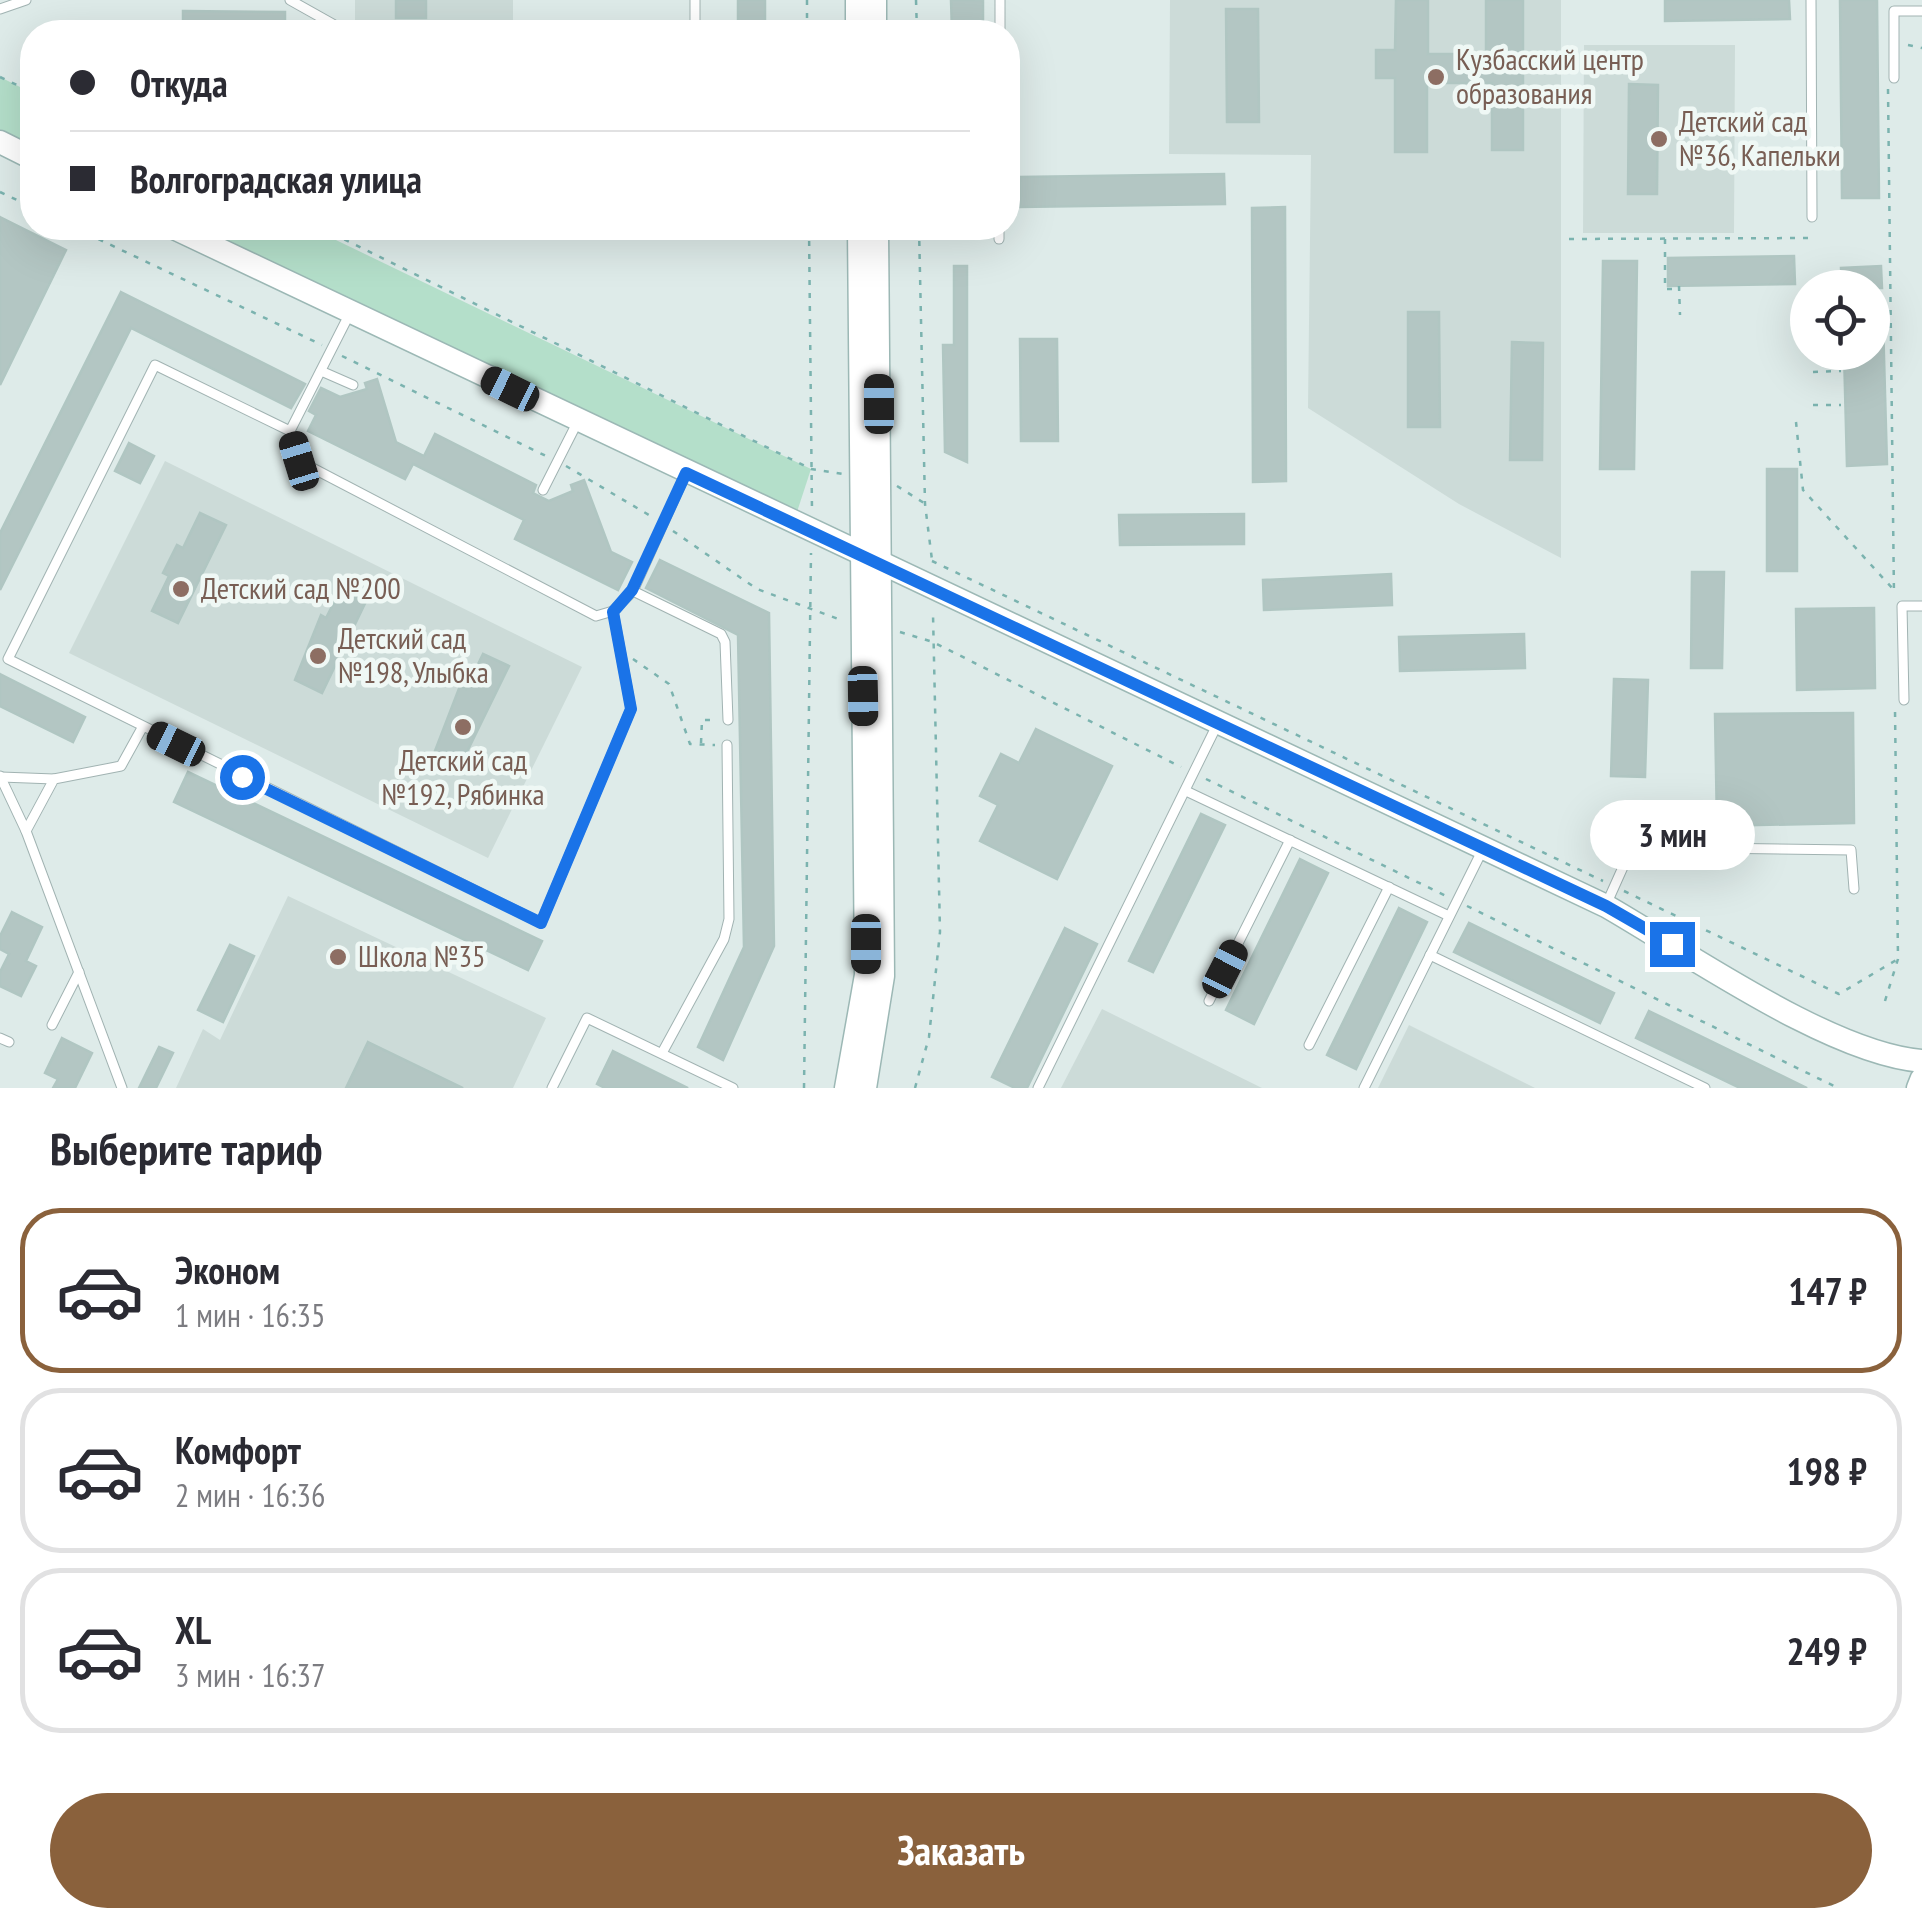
<!DOCTYPE html>
<html lang="ru">
<meta charset="utf-8">
<style>
:root{--surface:#fff;--page:#f2f2f3;--text:#2b2b33;--muted:#7c7c81;--line:#e1e1e2;--accent:#8a613c}
body{margin:0;font-family:"PT Sans Narrow",sans-serif;background:var(--page);color:var(--text);height:100vh;display:flex;flex-direction:column;font-size:38px;white-space:nowrap}
*{box-sizing:border-box;margin:0}
p{font-size:32px;color:var(--muted)}
.icon{flex:none;width:55px;height:55px;fill:none;stroke:currentColor;stroke-width:2;stroke-linecap:round;stroke-linejoin:round}
.map{position:relative;height:1088px;overflow:hidden}
.details{display:flex;flex-direction:column;background:var(--surface);flex:1}
.details>*{flex:none}
.hud{position:absolute;left:20px;top:20px;width:1000px;height:220px;border-radius:40px;box-shadow:0 10px 40px #0002;display:grid;align-content:center;height:220px;padding:0 50px;background:var(--surface)}
.buttons{position:absolute;left:1790px;top:270px;display:grid;gap:20px}
.buttons a{display:grid;place-items:center;width:100px;height:100px;border-radius:50%;background:var(--surface);box-shadow:0 10px 40px #0002;font-size:50px}
.end{position:absolute;width:45px;height:45px;margin:-22px;border:12px solid #1a73e8;background:#fff;box-shadow:0 0 0 5px #fff}
.from{border-radius:50%}
.bubble{position:absolute;height:70px;border-radius:35px;background:var(--surface);box-shadow:0 10px 40px #0002;font-size:32px;font-weight:700;line-height:70px;text-align:center}
.car{position:absolute;width:30px;height:60px;margin:-30px -15px;border-radius:12px;box-shadow:0 0 8px 2px #0007;background:linear-gradient(#222 24%,#8ab4d8 0 40%,#222 0 76%,#8ab4d8 0 86%,#222 0)}
.hud b{display:flex;align-items:center;gap:35px;height:95px;font-size:38px}
.hud b+b{border-top:2px solid var(--line)}
.hud i{width:25px;height:25px;background:var(--text)}
ul{padding:0;list-style:none}
li{display:flex;align-items:center;gap:30px;height:165px;margin:0 20px 15px;padding:0 30px;border:5px solid var(--line);border-radius:40px}
li div{flex:1}
li b{display:block;font-size:38px}
li em{font-style:normal;font-weight:700}
li.on{border-color:var(--accent)}
li>.icon{width:90px;height:90px;stroke-width:1.5}
h2{padding:0 50px;font-size:45px;line-height:120px}
.button{display:flex;gap:20px;margin-top:auto;padding:20px 50px}
.button a{flex:1;height:115px;border-radius:60px;background:var(--accent);color:#fff;font-size:40px;font-weight:700;line-height:115px;text-align:center}
.map>svg:first-child{display:block}
.built{fill:#ccdbd8}
.green{fill:#b4dfca}
.building{fill:#b3c6c3;stroke:#b0c6c2;stroke-width:2.5}
.lines{fill:none;stroke-linecap:round;stroke-linejoin:round}
.lane-casing{stroke:#a1b3b2;stroke-width:11}
.secondary-casing{stroke:#9cb8b5;stroke-width:25}
.path{stroke:#7bb3af;stroke-width:2.5;stroke-dasharray:5 8;stroke-linecap:butt}
.lane{stroke:#fff;stroke-width:9}
.secondary{stroke:#fff;stroke-width:22}
.route{stroke:#1a73e8;stroke-width:12}
.education-dot{fill:#8d6e63;stroke:#eff8f5;stroke-width:4}
.labels{text-anchor:middle;stroke-width:9;stroke-linejoin:round;paint-order:stroke}
.education-label{font-size:30px;fill:#785e54;stroke:#eff8f5;text-anchor:start}
</style>
<div class="map">
<svg width="1922" height="1088" viewBox="0 0 1922 1088">
<rect width="100%" height="100%" fill="#deebe9"/>
<g class="built">
<polygon points="355,0 513,0 513,29 355,30"/>
<polygon points="1170,0 1561,0 1561,558 1459,504 1308,408 1311,155 1169,154"/>
<polygon points="1584,45 1735,45 1734,233 1583,233"/>
<polygon points="165,461 582,667 488,858 69,653"/>
<polygon points="288,896 546,1018 513,1088 176,1088 203,1029 220,1040"/>
<polygon points="1102,1009 1262,1088 1061,1088"/>
<polygon points="1409,1025 1535,1088 1378,1088"/>
</g>
<g class="green">
<polygon points="0,77 32,93 32,156 0,141"/>
<polygon points="184,228 311,228 811,469 796,515"/>
</g>
<g class="building">
<rect x="396" y="0" width="30" height="18"/>
<rect x="738" y="0" width="27" height="32"/>
<polygon points="951,0 983,0 983,32 952,32"/>
<polygon points="1396,0 1428,0 1428,54 1486,54 1486,0 1523,0 1523,150 1492,150 1492,83 1427,83 1427,152 1395,152 1395,78 1376,78 1376,50 1395,50"/>
<polygon points="1665,0 1789,0 1790,19 1665,21"/>
<polygon points="1840,0 1877,0 1879,198 1842,198"/>
<polygon points="1226,9 1258,9 1259,122 1227,122"/>
<polygon points="183,11 285,12 285,32 183,32"/>
<polygon points="1629,84 1658,85 1657,194 1628,194"/>
<polygon points="1224,174 1225,204 1020,207 1020,177"/>
<polygon points="1285,207 1286,481 1253,482 1252,208"/>
<polygon points="0,217 66,250 0,385"/>
<polygon points="1794,256 1795,284 1668,286 1668,258"/>
<polygon points="1603,261 1637,261 1634,469 1600,469"/>
<polygon points="954,266 967,266 967,462 945,452 943,345 954,345"/>
<polygon points="1881,266 1882,288 1842,288 1841,268"/>
<polygon points="121,292 305,384 291,408 131,328 0,590 0,533"/>
<polygon points="1408,312 1439,312 1440,427 1408,427"/>
<polygon points="1872,321 1883,321 1887,464 1847,466 1844,352 1872,352"/>
<polygon points="1020,339 1057,339 1058,441 1021,441"/>
<polygon points="1512,342 1543,343 1542,460 1510,460"/>
<polygon points="377,379 396,442 424,456 435,434 536,485 533,493 549,501 573,491 571,485 584,480 611,552 632,562 618,590 515,539 524,520 413,464 405,479 308,431 316,415 309,411 321,388 340,397 367,389 365,383"/>
<polygon points="129,443 154,456 140,483 115,471"/>
<rect x="1767" y="469" width="30" height="102"/>
<polygon points="200,513 226,525 178,623 152,611 169,576 163,573 177,545 183,548"/>
<polygon points="1244,514 1244,544 1120,545 1119,515"/>
<polygon points="660,560 769,613 774,946 723,1060 698,1047 744,947 738,635 646,588"/>
<polygon points="1692,572 1724,572 1722,668 1691,668"/>
<polygon points="1391,574 1392,605 1264,610 1263,580"/>
<polygon points="344,583 369,595 322,693 295,680 321,615 326,618"/>
<polygon points="1874,608 1875,688 1797,690 1796,609"/>
<polygon points="1524,634 1525,668 1400,671 1399,637"/>
<polygon points="483,654 509,666 461,764 435,751 460,686 466,689"/>
<polygon points="0,674 85,717 73,742 0,706"/>
<polygon points="1614,679 1648,680 1645,777 1611,776"/>
<polygon points="1853,713 1854,823 1717,826 1715,714"/>
<polygon points="1036,729 1112,766 1057,879 980,841 998,805 980,796 1001,754 1019,763"/>
<polygon points="188,772 542,941 528,970 174,802"/>
<polygon points="1201,814 1225,825 1153,972 1129,961"/>
<polygon points="1300,859 1328,873 1254,1024 1226,1010"/>
<polygon points="1399,908 1427,922 1356,1069 1327,1055"/>
<polygon points="12,912 42,927 26,961 36,966 21,996 0,986 0,972 9,954 0,949 0,936"/>
<polygon points="1469,923 1614,993 1600,1023 1454,952"/>
<polygon points="1065,928 1097,944 1027,1088 1015,1088 992,1077"/>
<polygon points="230,945 254,956 223,1022 198,1010"/>
<polygon points="1649,1011 1807,1088 1740,1088 1636,1038"/>
<polygon points="62,1038 92,1053 75,1088 53,1088 58,1079 45,1073"/>
<polygon points="368,1042 463,1088 346,1088"/>
<polygon points="159,1047 173,1053 156,1088 139,1088"/>
<polygon points="613,1051 688,1088 605,1088 597,1084"/>
</g>
<g class="lines">
<defs>
<g id="lane">
<polyline points="290,0 347,32"/>
<polyline points="695,0 695,32"/>
<polyline points="1811,0 1812,217"/>
<polyline points="0,9 26,0"/>
<polyline points="1000,32 1000,0"/>
<polyline points="1894,78 1894,11 1922,11"/>
<polyline points="999,239 999,228"/>
<polyline points="321,371 353,385"/>
<polyline points="290,431 299,461 596,616 613,611 631,709 541,923 8,659 155,365 290,431 350,313"/>
<polyline points="686,473 633,591 721,634 725,642 728,720"/>
<polyline points="543,490 578,421"/>
<polyline points="613,611 633,591"/>
<polyline points="1904,700 1902,606 1922,606"/>
<polyline points="0,776 26,831"/>
<polyline points="1,777 54,779"/>
<polyline points="1186,791 1449,916"/>
<polyline points="1606,905 1632,847 1851,850 1854,889"/>
<polyline points="1430,955 1705,1088"/>
<polyline points="1209,1001 1290,840"/>
<polyline points="52,1025 79,972"/>
<polyline points="0,1038 9,1042"/>
<polyline points="1309,1045 1389,887"/>
<polyline points="662,1053 724,939 729,919 727,745"/>
<polyline points="122,1088 26,831 54,779 121,766 142,728"/>
<polyline points="552,1088 587,1018 733,1088"/>
<polyline points="1038,1088 1218,723"/>
<polyline points="1364,1088 1483,849"/>
</g>
<g id="secondary">
<polyline points="857,0 857,32"/>
<polyline points="875,0 875,32"/>
<polyline points="0,142 32,158"/>
<path d="M174,228L1606,906C1688,953 1831,1054 1922,1061"/>
<polyline points="846,1088 866,975 859,228"/>
<polyline points="865,1088 883,976 877,228"/>
<polyline points="1918,1088 1922,1078"/>
</g>
</defs>
<use href="#lane" class="lane-casing"/>
<use href="#secondary" class="secondary-casing"/>
<g class="path">
<polyline points="807,0 807,32"/>
<polyline points="916,0 917,32"/>
<polyline points="1908,45 1922,48"/>
<polyline points="0,77 32,92"/>
<polyline points="1888,89 1894,596"/>
<polyline points="0,192 32,207"/>
<polyline points="75,228 322,345"/>
<polyline points="321,228 811,469 843,474"/>
<polyline points="809,228 812,511"/>
<polyline points="919,228 925,504 932,560"/>
<polyline points="1569,239 1812,238"/>
<polyline points="1665,239 1665,289 1679,289"/>
<polyline points="1679,286 1680,315"/>
<polyline points="342,356 546,456"/>
<polyline points="1813,372 1841,371"/>
<polyline points="1813,405 1841,405"/>
<polyline points="1796,422 1803,490 1893,589"/>
<polyline points="566,466 654,518"/>
<polyline points="897,486 924,503"/>
<polyline points="673,531 757,589 841,620"/>
<polyline points="932,561 1603,881"/>
<polyline points="900,632 933,642 1181,767"/>
<polyline points="633,659 669,684 690,744 715,745"/>
<polyline points="701,743 702,720 716,720"/>
<polyline points="1206,779 1446,896"/>
<polyline points="1624,891 1839,994 1898,959"/>
<polyline points="1467,906 1838,1088"/>
<polyline points="1885,1001 1898,959 1895,709"/>
<polyline points="804,1088 811,553"/>
<polyline points="915,1088 929,1037 940,932 933,614"/>
</g>
<use href="#lane" class="lane"/>
<use href="#secondary" class="secondary"/>
</g>
<g class="lines">
<polyline class="route" points="242,777 541,923 631,709 613,612 632,590 686,473 1606,906 1672,944"/>
</g>
<g class="education-dot">
<circle cx="1436" cy="77" r="10"/>
<circle cx="1659" cy="139" r="10"/>
<circle cx="181" cy="589" r="10"/>
<circle cx="318" cy="656" r="10"/>
<circle cx="463" cy="727" r="10"/>
<circle cx="338" cy="957" r="10"/>
</g>
<g class="labels">
<g class="education-label">
<text x="1456" y="70">Кузбасский центр<tspan x="1456" dy="34">образования</tspan></text>
<text x="1679" y="132">Детский сад<tspan x="1679" dy="34">№36, Капельки</tspan></text>
<text x="201" y="599">Детский сад №200</text>
<text x="338" y="649">Детский сад<tspan x="338" dy="34">№198, Улыбка</tspan></text>
<text x="463" y="771" text-anchor="middle">Детский сад<tspan x="463" dy="34">№192, Рябинка</tspan></text>
<text x="358" y="967">Школа №35</text>
</g>
</g>
</svg>
<div class="buttons">
<a><svg class="icon" aria-label="locate" viewBox="0 0 24 24"><circle cx="12" cy="12" r="6"/><path d="M12 2v4M12 18v4M2 12h4M18 12h4"/></svg></a>
</div>
<i class="end from" style="left:242px;top:777px"></i>
<i class="end" style="left:1672px;top:944px"></i>
<div class="bubble" style="left:1590px;top:800px;width:165px">3 мин</div>
<i class="car" style="left:510px;top:389px;rotate:296deg"></i>
<i class="car" style="left:879px;top:404px;rotate:0deg"></i>
<i class="car" style="left:299px;top:461px;rotate:343deg"></i>
<i class="car" style="left:863px;top:696px;rotate:179deg"></i>
<i class="car" style="left:176px;top:744px;rotate:296deg"></i>
<i class="car" style="left:866px;top:944px;rotate:180deg"></i>
<i class="car" style="left:1225px;top:969px;rotate:27deg"></i>
<div class="hud">
<b><i class="from"></i>Откуда</b>
<b><i></i>Волгоградская улица</b>
</div>
</div>
<section class="details">
<h2>Выберите тариф</h2>
<ul>
<li class="on"><svg class="icon" aria-label="car" viewBox="0 0 24 24"><path d="M5 17H2v-5l4-1 3-4h7l3 4 3 1v5h-3M9 17h6M6 11h13"/><circle cx="7" cy="17" r="2"/><circle cx="17" cy="17" r="2"/></svg><div><b>Эконом</b><p>1 мин · 16:35</p></div><em>147 ₽</em></li>
<li><svg class="icon" aria-label="car" viewBox="0 0 24 24"><path d="M5 17H2v-5l4-1 3-4h7l3 4 3 1v5h-3M9 17h6M6 11h13"/><circle cx="7" cy="17" r="2"/><circle cx="17" cy="17" r="2"/></svg><div><b>Комфорт</b><p>2 мин · 16:36</p></div><em>198 ₽</em></li>
<li><svg class="icon" aria-label="car" viewBox="0 0 24 24"><path d="M5 17H2v-5l4-1 3-4h7l3 4 3 1v5h-3M9 17h6M6 11h13"/><circle cx="7" cy="17" r="2"/><circle cx="17" cy="17" r="2"/></svg><div><b>XL</b><p>3 мин · 16:37</p></div><em>249 ₽</em></li>
</ul>
<div class="button"><a>Заказать</a></div>
</section>
